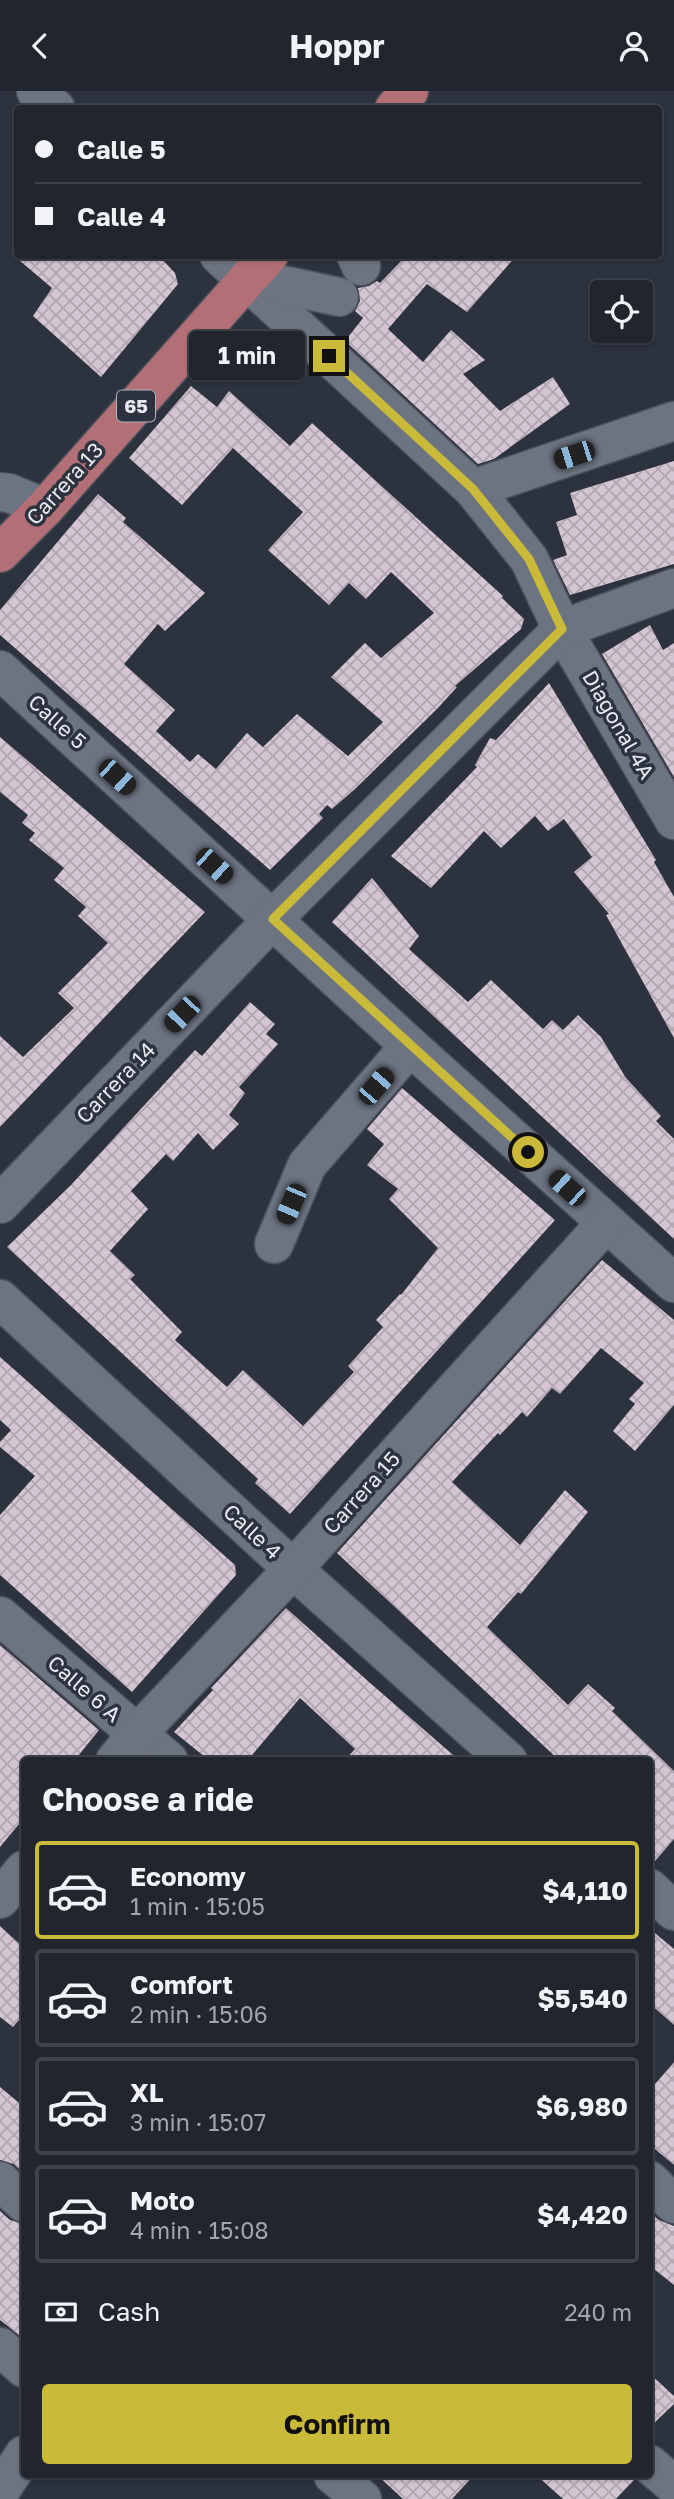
<!DOCTYPE html>
<meta charset="utf-8">
<style>
:root{--surface:#21262e;--page:#292e36;--text:#f1f3f6;--muted:#a2a5aa;--line:#3e434a;--accent:#c9ba3a}
body{margin:0;font-family:"Golos Text",sans-serif;background:var(--page);color:var(--text);height:100vh;display:flex;flex-direction:column;font-size:26px;white-space:nowrap}
*{box-sizing:border-box;margin:0}
p{font-size:23px;color:var(--muted)}
.icon{flex:none;width:38px;height:38px;fill:none;stroke:currentColor;stroke-width:2;stroke-linecap:round;stroke-linejoin:round}
.map{position:relative;flex:1;overflow:hidden}
.drawer{position:absolute;left:21px;top:1666px;width:632px;height:721px;display:flex;flex-direction:column;background:var(--surface);border-radius:7px;box-shadow:0 2px 5px #0004,0 0 0 2px var(--line)}
.drawer>*{flex:none}
.banner{position:absolute;left:14px;top:14px;width:648px;height:154px;border-radius:7px;box-shadow:0 2px 5px #0004,0 0 0 2px var(--line);display:grid;align-content:center;height:154px;padding:0 21px;background:var(--surface)}
.tools{position:absolute;left:590px;top:189px;display:grid;gap:14px}
.tools a{display:grid;place-items:center;width:63px;height:63px;border-radius:7px;background:var(--surface);box-shadow:0 2px 5px #0004,0 0 0 2px var(--line);font-size:35px}
.end{position:absolute;width:32px;height:32px;margin:-16px;border:9px solid #c9ba3a;background:#111;box-shadow:0 0 0 4px #111}
.from{border-radius:50%}
.bubble{position:absolute;height:49px;border-radius:7px;background:var(--surface);box-shadow:0 2px 5px #0004,0 0 0 2px var(--line);font-size:23px;font-weight:700;line-height:49px;text-align:center}
.car{position:absolute;width:21px;height:42px;margin:-21px -10px;border-radius:9px;box-shadow:0 0 5px 2px #0007;background:linear-gradient(#222 24%,#8ab4d8 0 40%,#222 0 76%,#8ab4d8 0 86%,#222 0)}
.banner b{display:flex;align-items:center;gap:24px;height:66px;font-size:26px}
.banner b+b{border-top:2px solid var(--line)}
.banner i{width:18px;height:18px;background:var(--text)}
ul{padding:0;list-style:none}
li{display:flex;align-items:center;gap:21px;height:98px;margin:0 14px 10px;padding:0 7px;border:4px solid var(--line);border-radius:7px}
li div{flex:1}
li b{display:block;font-size:26px}
li em{font-style:normal;font-weight:700}
li.selected{border-color:var(--accent)}
li>.icon{width:63px;height:63px;stroke-width:1.5}
h2{padding:0 21px;font-size:32px;line-height:84px}
.pay{display:flex;align-items:center;gap:18px;height:77px;padding:0 21px;font-size:26px}
.pay p{margin-inline-start:auto}
.cta{display:flex;gap:14px;margin-top:auto;padding:14px 21px}
.cta a{flex:1;height:80px;border-radius:7px;background:var(--accent);color:#111;font-size:28px;font-weight:700;line-height:80px;text-align:center}
header{display:flex;justify-content:space-between;align-items:center;height:91px;padding:0 21px;background:var(--surface);font-size:32px;font-weight:700}
.map>svg:first-child{display:block}
.building{fill:url(#building-cross-hatch)}
.lines{fill:none;stroke-linecap:round;stroke-linejoin:round}
.minor-casing{stroke:#4b505a;stroke-width:41}
.major-casing{stroke:#4b505a;stroke-width:41}
.minor{stroke:#6c7381;stroke-width:38}
.major{stroke:#b26f75;stroke-width:38}
.route{stroke:#c9ba3a;stroke-width:9}
.labels{text-anchor:middle;stroke-width:7;stroke-linejoin:round;paint-order:stroke}
.shield{fill:#2c323e;stroke:#afb3bc;stroke-width:2}
.shield-label{font-size:19px;font-weight:bold;fill:#e7eaf2}
.street-label{font-size:21px;fill:#e7eaf2;stroke:#2c323e}
</style>
<header><svg class="icon" aria-label="back" viewBox="0 0 24 24"><path d="M15 5l-7 7 7 7"/></svg>Hoppr<svg class="icon" aria-label="person" viewBox="0 0 24 24"><circle cx="12" cy="8" r="4"/><path d="M4 21q1-7 8-7t8 7"/></svg></header>
<div class="map">
<svg width="674" height="2408" viewBox="0 0 674 2408">
<defs>
<pattern id="building-cross-hatch" width="8" height="8" patternUnits="userSpaceOnUse" patternTransform="scale(1.75)"><rect width="8" height="8" fill="#d3c5d1"/><path d="M0 0l8 8M0 8l8-8" fill="none" stroke="#b0a5af"/></pattern>
</defs>
<rect width="100%" height="100%" fill="#2c323e"/>
<g class="building">
<polygon points="13,164 158,164 175,182 178,193 101,286 33,225 52,197"/>
<polygon points="407,164 517,164 467,221 427,193 388,238 423,271 451,239 485,269 463,283 500,320 553,286 570,313 494,368 478,373 345,250 363,227 355,220 360,210 358,197 369,195 377,190 380,192"/>
<polygon points="191,295 217,316 229,300 290,355 312,332 503,505 502,507 524,528 521,538 455,595 457,596 437,618 354,699 332,718 327,714 319,723 323,727 270,779 0,544 0,519 98,403 126,427 123,431 205,502 165,540 158,533 124,573 175,619 156,640 190,671 198,663 216,678 247,642 263,656 297,623 348,665 383,631 331,586 365,552 381,567 434,522 391,481 366,508 349,492 329,514 268,459 303,421 233,357 182,414 129,367"/>
<polygon points="674,370 674,473 570,504 553,469 567,464 556,431 577,424 570,402"/>
<polygon points="650,534 663,559 674,552 674,686 602,563"/>
<polygon points="549,592 656,769 654,771 674,806 674,947 606,824 609,823 574,781 592,766 564,728 548,740 535,725 501,757 484,740 431,797 391,765 477,676 475,674 490,647 496,649"/>
<polygon points="0,646 205,821 0,1036 0,945 23,966 74,917 58,902 108,852 78,825 86,816 54,789 64,777 29,749 35,742 22,732 28,724 0,701"/>
<polygon points="372,787 419,845 409,858 468,911 491,889 543,938 552,929 563,939 578,924 601,946 626,987 661,1025 656,1030 674,1048 674,1148 332,831"/>
<polygon points="250,911 275,933 266,943 278,953 239,996 245,1002 229,1024 239,1033 213,1059 198,1042 173,1070 166,1063 131,1100 148,1118 110,1160 135,1184 130,1188 182,1241 175,1249 227,1296 243,1279 303,1335 354,1281 348,1275 383,1236 376,1229 400,1203 401,1204 438,1157 389,1108 398,1098 367,1074 384,1053 367,1038 402,997 555,1129 290,1423 255,1392 258,1388 7,1156 71,1094 195,959 202,965"/>
<polygon points="602,1169 674,1229 674,1314 635,1360 613,1340 635,1313 629,1308 644,1292 601,1257 560,1303 552,1297 527,1326 522,1321 500,1344 498,1342 452,1391 520,1454 565,1399 588,1421 521,1503 518,1501 487,1536 568,1614 588,1593 615,1617 612,1620 674,1680 674,1748 650,1776 649,1670 560,1670 337,1462"/>
<polygon points="0,1266 235,1474 236,1484 132,1601 0,1484 0,1424 35,1385 0,1356 0,1351 11,1339 0,1329"/>
<polygon points="286,1517 369,1591 460,1670 344,1670 355,1658 300,1607 247,1670 210,1670 174,1641 213,1599 211,1597"/>
<polygon points="0,1554 99,1639 74,1670 24,1670 24,1727 0,1756"/>
<polygon points="0,1835 24,1857 24,1923 13,1936 0,1926"/>
<polygon points="649,1837 674,1858 674,1934 649,1912"/>
<polygon points="674,1971 674,2074 649,2053 649,2000"/>
<polygon points="0,1996 24,2016 24,2083 14,2073 0,2069"/>
<polygon points="0,2120 10,2129 24,2133 24,2248 0,2229"/>
<polygon points="649,2120 659,2129 674,2135 674,2194 649,2174"/>
<polygon points="649,2282 674,2305 674,2313 649,2337"/>
<polygon points="377,2384 474,2384 452,2408 403,2408"/>
<polygon points="536,2384 630,2384 634,2389 616,2408 563,2408"/>
</g>
<g class="lines">
<defs>
<g id="minor">
<polyline points="36,0 56,18"/>
<polyline points="219,164 473,398 529,468 562,538 674,729"/>
<polyline points="356,164 361,175"/>
<polyline points="247,189 288,195 339,206"/>
<polyline points="473,398 674,330"/>
<polyline points="0,401 9,402 45,417"/>
<polyline points="0,579 410,955 674,1192"/>
<polyline points="0,1113 273,828 562,538 674,497"/>
<polyline points="274,1153 307,1074 410,955"/>
<polyline points="0,1208 293,1478 508,1670"/>
<polyline points="0,1525 169,1670"/>
<polyline points="115,1670 137,1643 293,1478 606,1132"/>
<polyline points="649,1797 674,1820"/>
<polyline points="0,1808 24,1779"/>
<polyline points="649,2089 674,2113"/>
<polyline points="0,2090 24,2112"/>
<polyline points="0,2256 24,2277"/>
<polyline points="649,2373 674,2394"/>
<polyline points="333,2384 362,2408"/>
<polyline points="0,2400 24,2364"/>
</g>
<g id="major">
<polyline points="394,18 409,0"/>
<polyline points="0,462 45,417 269,164"/>
</g>
</defs>
<use href="#minor" class="minor-casing"/>
<use href="#major" class="major-casing"/>
<use href="#minor" class="minor"/>
<use href="#major" class="major"/>
</g>
<g class="lines">
<polyline class="route" points="329,265 473,398 529,468 562,538 273,828 528,1061"/>
</g>
<g class="labels">
<rect class="shield" x="117" y="299.5" width="38" height="31" rx="5"/>
<g class="shield-label">
<text x="136" y="322">65</text>
</g>
<g class="street-label">
<text transform="translate(65 393) rotate(-48)" y="7">Carrera 13</text>
<text transform="translate(57 631) rotate(42)" y="7">Calle 5</text>
<text transform="translate(618 634) rotate(60)" y="7">Diagonal 4A</text>
<text transform="translate(116 992) rotate(-46)" y="7">Carrera 14</text>
<text transform="translate(362 1402) rotate(-48)" y="7">Carrera 15</text>
<text transform="translate(252 1441) rotate(43)" y="7">Calle 4</text>
<text transform="translate(84 1598) rotate(41)" y="7">Calle 6 A</text>
</g>
</g>
</svg>
<div class="tools">
<a><svg class="icon" aria-label="locate" viewBox="0 0 24 24"><circle cx="12" cy="12" r="6"/><path d="M12 2v4M12 18v4M2 12h4M18 12h4"/></svg></a>
</div>
<i class="end from" style="left:528px;top:1061px"></i>
<i class="end" style="left:329px;top:265px"></i>
<div class="bubble" style="left:189px;top:240px;width:116px">1 min</div>
<i class="car" style="left:574px;top:364px;rotate:252deg"></i>
<i class="car" style="left:117px;top:686px;rotate:132deg"></i>
<i class="car" style="left:214px;top:775px;rotate:132deg"></i>
<i class="car" style="left:182px;top:923px;rotate:224deg"></i>
<i class="car" style="left:376px;top:995px;rotate:41deg"></i>
<i class="car" style="left:567px;top:1097px;rotate:312deg"></i>
<i class="car" style="left:291px;top:1113px;rotate:203deg"></i>
<div class="banner">
<b><i class="from"></i>Calle 5</b>
<b><i></i>Calle 4</b>
</div>
<section class="drawer">
<h2>Choose a ride</h2>
<ul>
<li class="selected"><svg class="icon" aria-label="car" viewBox="0 0 24 24"><path d="M5 17H2v-5l4-1 3-4h7l3 4 3 1v5h-3M9 17h6M6 11h13"/><circle cx="7" cy="17" r="2"/><circle cx="17" cy="17" r="2"/></svg><div><b>Economy</b><p>1 min · 15:05</p></div><em>$4,110</em></li>
<li><svg class="icon" aria-label="car" viewBox="0 0 24 24"><path d="M5 17H2v-5l4-1 3-4h7l3 4 3 1v5h-3M9 17h6M6 11h13"/><circle cx="7" cy="17" r="2"/><circle cx="17" cy="17" r="2"/></svg><div><b>Comfort</b><p>2 min · 15:06</p></div><em>$5,540</em></li>
<li><svg class="icon" aria-label="car" viewBox="0 0 24 24"><path d="M5 17H2v-5l4-1 3-4h7l3 4 3 1v5h-3M9 17h6M6 11h13"/><circle cx="7" cy="17" r="2"/><circle cx="17" cy="17" r="2"/></svg><div><b>XL</b><p>3 min · 15:07</p></div><em>$6,980</em></li>
<li><svg class="icon" aria-label="car" viewBox="0 0 24 24"><path d="M5 17H2v-5l4-1 3-4h7l3 4 3 1v5h-3M9 17h6M6 11h13"/><circle cx="7" cy="17" r="2"/><circle cx="17" cy="17" r="2"/></svg><div><b>Moto</b><p>4 min · 15:08</p></div><em>$4,420</em></li>
</ul>
<div class="pay"><svg class="icon" aria-label="cash" viewBox="0 0 24 24"><path d="M3 7h18v10H3z"/><circle cx="12" cy="12" r="2"/></svg>Cash<p>240 m</p></div>
<div class="cta"><a>Confirm</a></div>
</section>
</div>
